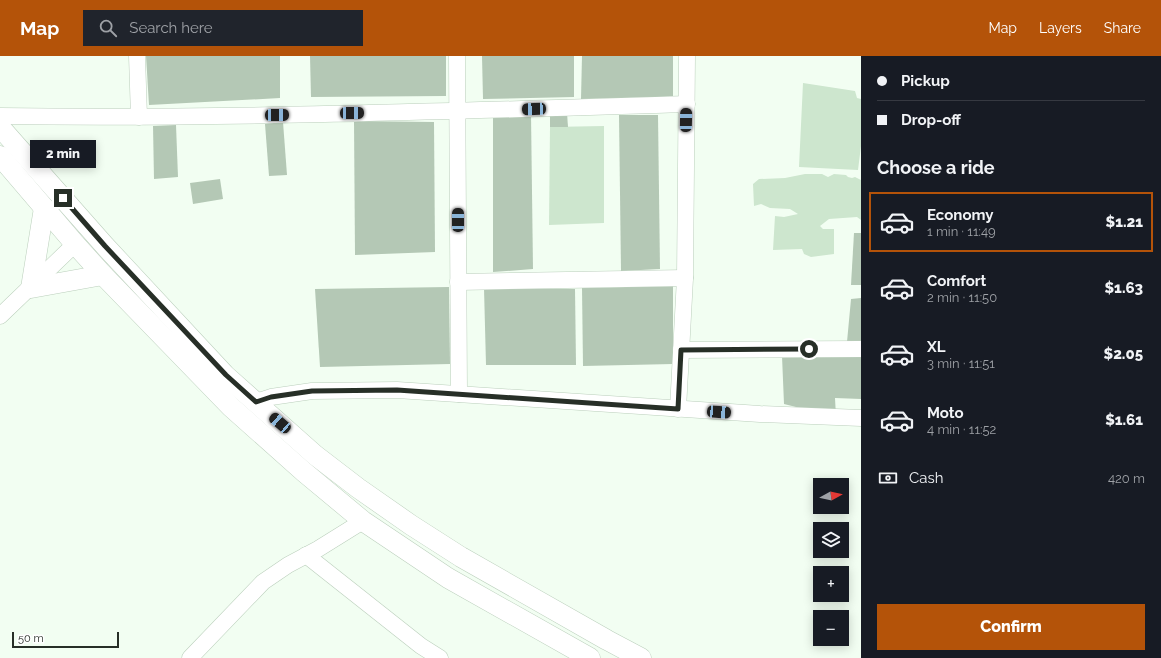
<!DOCTYPE html>
<meta charset="utf-8">
<style>
:root{--surface:#171b24;--page:#20242c;--text:#f1f3f6;--muted:#9ea1a6;--line:#363941;--accent:#b45309}
body{margin:0;font-family:Raleway,sans-serif;background:var(--page);color:var(--text);height:100vh;display:flex;flex-direction:column;font-size:15px;white-space:nowrap}
*{box-sizing:border-box;margin:0}
p{font-size:13px;color:var(--muted)}
.icon{flex:none;width:22px;height:22px;fill:none;stroke:currentColor;stroke-width:2;stroke-linecap:round;stroke-linejoin:round}
.map{position:relative;flex:1;overflow:hidden}
.side{display:flex;flex-direction:column;background:var(--surface);width:300px}
.side>*{flex:none}
.top-card{display:grid;align-content:center;height:88px;padding:0 16px;background:var(--surface)}
.needle{width:26px;rotate:82deg}
.tools{position:absolute;left:813px;top:422px;display:grid;gap:8px}
.tools a{display:grid;place-items:center;width:36px;height:36px;border-radius:0px;background:var(--surface);box-shadow:0 2px 10px #0003;font-size:20px}
.scale{position:absolute;left:12px;bottom:10px;width:107px;box-sizing:border-box;padding-left:4px;border:2px solid #272f27;border-top:0;font-size:11px;line-height:14px;white-space:nowrap;color:#272f27;-webkit-text-stroke:3px #fff;paint-order:stroke}
.end{position:absolute;width:18px;height:18px;margin:-9px;border:5px solid #272f27;background:#fff;box-shadow:0 0 0 2px #fff}
.from{border-radius:50%}
.bubble{position:absolute;height:28px;border-radius:0px;background:var(--surface);box-shadow:0 2px 10px #0003;font-size:13px;font-weight:800;line-height:28px;text-align:center}
.car{position:absolute;width:12px;height:24px;margin:-12px -6px;border-radius:5px;box-shadow:0 0 3px 1px #0007;background:linear-gradient(#222 24%,#8ab4d8 0 40%,#222 0 76%,#8ab4d8 0 86%,#222 0)}
.top-card b{display:flex;align-items:center;gap:14px;height:38px;font-size:15px}
.top-card b+b{border-top:1px solid var(--line)}
.top-card i{width:10px;height:10px;background:var(--text)}
ul{padding:0;list-style:none}
li{display:flex;align-items:center;gap:12px;height:60px;margin:0 8px 6px;padding:0 8px;border:2px solid transparent;border-radius:0px}
li div{flex:1}
li b{display:block;font-size:15px}
li em{font-style:normal;font-weight:800}
li.active{border-color:var(--accent)}
li>.icon{width:36px;height:36px;stroke-width:1.5}
h2{padding:0 16px;font-size:18px;line-height:48px}
.pay{display:flex;align-items:center;gap:10px;height:44px;padding:0 16px;font-size:15px}
.pay p{margin-inline-start:auto}
.cta{display:flex;gap:8px;margin-top:auto;padding:8px 16px}
.cta a{flex:1;height:46px;border-radius:0px;background:var(--accent);color:#fff;font-size:16px;font-weight:800;line-height:46px;text-align:center}
header{display:flex;align-items:center;gap:24px;box-sizing:border-box;height:56px;padding:0 20px;background:var(--accent);color:#fff}
header strong{font-size:19px}
nav{display:flex;gap:22px;margin-inline-start:auto;font-size:14px}
.search{width:280px;height:36px;background:var(--page);display:flex;align-items:center;gap:10px;box-sizing:border-box;padding:0 14px;border-radius:0px;color:var(--muted);font-size:15px}
main{display:flex;flex:1;min-height:0}
.map>svg:first-child{display:block}
.green{fill:#cde6ce}
.building{fill:#b4c8b5}
.lines{fill:none;stroke-linecap:round;stroke-linejoin:round}
.minor-casing{stroke:#bbcfbc;stroke-width:17}
.tertiary-casing{stroke:#bbcfbc;stroke-width:21}
.minor{stroke:#fff;stroke-width:16}
.tertiary{stroke:#fff;stroke-width:20}
.route{stroke:#272f27;stroke-width:5}
</style>
<header>
<strong>Map</strong>
<div class="search"><svg class="icon" aria-label="search" viewBox="0 0 24 24"><circle cx="10" cy="10" r="6"/><path d="M15 15l6 6"/></svg>Search here</div>
<nav><a>Map</a><a>Layers</a><a>Share</a></nav>
</header>
<main>
<div class="map">
<svg width="861" height="602" viewBox="0 0 861 602">
<rect width="100%" height="100%" fill="#f2fef2"/>
<g class="green">
<polygon points="803,27 855,35 857,42 861,43 861,90 858,114 799,111"/>
<polygon points="604,70 604,167 549,169 550,71"/>
<polygon points="805,118 822,118 828,121 834,118 846,119 848,121 852,122 855,121 861,124 861,164 857,161 829,163 820,170 823,173 834,173 834,198 811,201 804,198 802,193 773,194 775,160 784,161 798,158 790,153 770,152 761,148 754,150 753,128 759,123 785,122"/>
</g>
<g class="building">
<polygon points="146,0 280,0 280,42 149,49"/>
<polygon points="310,0 446,0 446,40 311,41"/>
<polygon points="482,0 574,0 574,41 483,43"/>
<polygon points="582,0 673,0 673,41 581,43"/>
<polygon points="550,57 567,57 568,71 550,71"/>
<polygon points="531,58 533,213 493,216 493,59"/>
<polygon points="619,59 658,59 660,213 621,215"/>
<polygon points="354,65 434,66 435,196 355,199"/>
<polygon points="283,66 287,119 269,120 265,68"/>
<polygon points="176,69 178,121 154,123 153,70"/>
<polygon points="220,123 223,143 193,148 190,127"/>
<polygon points="854,177 861,177 861,229 851,229"/>
<polygon points="673,230 673,308 583,310 582,232"/>
<polygon points="449,231 450,308 320,311 315,233"/>
<polygon points="484,232 575,233 576,309 486,309"/>
<polygon points="861,242 861,286 847,286 851,243"/>
<polygon points="861,295 861,343 835,342 836,361 784,348 782,300"/>
</g>
<g class="lines">
<defs>
<g id="minor">
<polyline points="137,0 139,61"/>
<polyline points="457,0 459,338"/>
<path d="M0,60C229,63 458,55 687,48"/>
<polyline points="458,226 685,222"/>
<polyline points="0,260 75,188"/>
<polyline points="681,294 861,293"/>
<polyline points="256,346 271,341 312,335 397,334 760,358 861,362"/>
<polyline points="678,353 685,222 687,0"/>
<polyline points="306,499 421,590 440,602"/>
<polyline points="190,602 263,526 288,509 318,493 363,465"/>
</g>
<g id="tertiary">
<polyline points="0,71 105,190 225,319 315,399 358,432 411,469 461,501 607,584 641,602"/>
<polyline points="0,100 75,188 103,219 231,351 304,416 363,465 448,522 590,602"/>
<polyline points="44,152 31,232 103,219"/>
</g>
</defs>
<use href="#minor" class="minor-casing"/>
<use href="#tertiary" class="tertiary-casing"/>
<use href="#minor" class="minor"/>
<use href="#tertiary" class="tertiary"/>
</g>
<g class="lines">
<polyline class="route" points="63,142 105,190 226,319 256,346 271,341 312,335 397,334 678,353 681,294 809,293"/>
</g>
</svg>
<div class="tools">
<a><svg class="needle" viewBox="-14 -14 28 28"><path d="M0-13l5 13h-10z" fill="#e53935"/><path d="M0 13l5-13h-10z" fill="#9ea1a6"/></svg></a>
<a><svg class="icon" aria-label="layers" viewBox="0 0 24 24"><path d="M12 4l9 5-9 5-9-5zM3 14l9 5 9-5"/></svg></a>
<a>+</a>
<a>−</a>
</div>
<div class="scale">50 m</div>
<i class="end from" style="left:809px;top:293px"></i>
<i class="end" style="left:63px;top:142px"></i>
<div class="bubble" style="left:30px;top:84px;width:66px">2 min</div>
<i class="car" style="left:534px;top:53px;rotate:268deg"></i>
<i class="car" style="left:352px;top:57px;rotate:89deg"></i>
<i class="car" style="left:277px;top:59px;rotate:89deg"></i>
<i class="car" style="left:686px;top:64px;rotate:1deg"></i>
<i class="car" style="left:458px;top:164px;rotate:0deg"></i>
<i class="car" style="left:719px;top:356px;rotate:94deg"></i>
<i class="car" style="left:280px;top:367px;rotate:311deg"></i>
</div>
<section class="side">
<div class="top-card">
<b><i class="from"></i>Pickup</b>
<b><i></i>Drop-off</b>
</div>
<h2>Choose a ride</h2>
<ul>
<li class="active"><svg class="icon" aria-label="car" viewBox="0 0 24 24"><path d="M5 17H2v-5l4-1 3-4h7l3 4 3 1v5h-3M9 17h6M6 11h13"/><circle cx="7" cy="17" r="2"/><circle cx="17" cy="17" r="2"/></svg><div><b>Economy</b><p>1 min · 11:49</p></div><em>$1.21</em></li>
<li><svg class="icon" aria-label="car" viewBox="0 0 24 24"><path d="M5 17H2v-5l4-1 3-4h7l3 4 3 1v5h-3M9 17h6M6 11h13"/><circle cx="7" cy="17" r="2"/><circle cx="17" cy="17" r="2"/></svg><div><b>Comfort</b><p>2 min · 11:50</p></div><em>$1.63</em></li>
<li><svg class="icon" aria-label="car" viewBox="0 0 24 24"><path d="M5 17H2v-5l4-1 3-4h7l3 4 3 1v5h-3M9 17h6M6 11h13"/><circle cx="7" cy="17" r="2"/><circle cx="17" cy="17" r="2"/></svg><div><b>XL</b><p>3 min · 11:51</p></div><em>$2.05</em></li>
<li><svg class="icon" aria-label="car" viewBox="0 0 24 24"><path d="M5 17H2v-5l4-1 3-4h7l3 4 3 1v5h-3M9 17h6M6 11h13"/><circle cx="7" cy="17" r="2"/><circle cx="17" cy="17" r="2"/></svg><div><b>Moto</b><p>4 min · 11:52</p></div><em>$1.61</em></li>
</ul>
<div class="pay"><svg class="icon" aria-label="cash" viewBox="0 0 24 24"><path d="M3 7h18v10H3z"/><circle cx="12" cy="12" r="2"/></svg>Cash<p>420 m</p></div>
<div class="cta"><a>Confirm</a></div>
</section>
</main>
